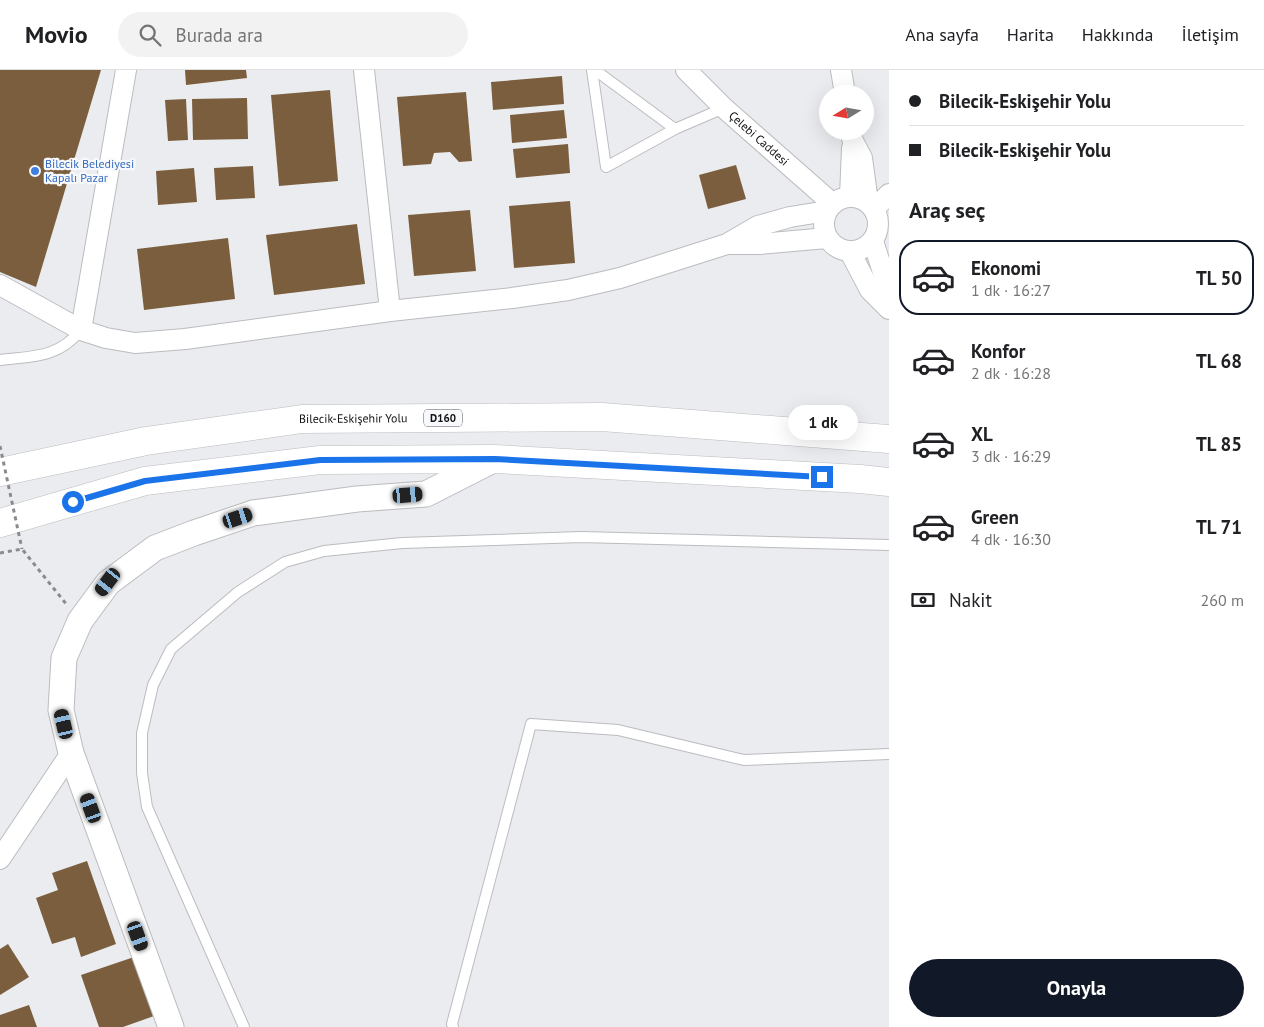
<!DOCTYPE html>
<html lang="tr">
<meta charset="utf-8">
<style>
:root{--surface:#fff;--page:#f2f2f2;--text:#202124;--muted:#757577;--line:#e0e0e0;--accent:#111827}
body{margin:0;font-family:"PT Sans",sans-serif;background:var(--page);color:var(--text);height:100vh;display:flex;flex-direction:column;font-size:19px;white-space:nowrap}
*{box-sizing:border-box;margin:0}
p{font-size:16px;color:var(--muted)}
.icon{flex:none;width:28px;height:28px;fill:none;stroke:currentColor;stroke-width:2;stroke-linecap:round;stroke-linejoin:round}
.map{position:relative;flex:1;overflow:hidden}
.details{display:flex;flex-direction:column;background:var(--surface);width:375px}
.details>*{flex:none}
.hud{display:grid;align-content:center;height:110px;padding:0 20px;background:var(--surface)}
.needle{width:32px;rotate:259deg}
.tools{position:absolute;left:819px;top:15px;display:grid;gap:10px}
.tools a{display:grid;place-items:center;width:55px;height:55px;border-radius:50%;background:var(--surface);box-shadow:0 5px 20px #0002;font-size:25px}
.end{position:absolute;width:22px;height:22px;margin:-11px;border:6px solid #1a73e8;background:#fff;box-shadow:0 0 0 2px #fff}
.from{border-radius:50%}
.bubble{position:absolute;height:35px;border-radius:18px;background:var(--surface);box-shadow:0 5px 20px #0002;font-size:16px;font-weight:700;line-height:35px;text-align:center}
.car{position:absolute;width:15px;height:30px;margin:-15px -8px;border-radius:6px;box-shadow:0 0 4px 1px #0007;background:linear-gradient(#222 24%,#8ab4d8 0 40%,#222 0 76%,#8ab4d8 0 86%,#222 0)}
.hud b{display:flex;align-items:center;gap:18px;height:48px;font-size:19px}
.hud b+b{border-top:1px solid var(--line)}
.hud i{width:12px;height:12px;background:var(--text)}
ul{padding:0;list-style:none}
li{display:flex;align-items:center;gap:15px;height:75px;margin:0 10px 8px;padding:0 10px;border:2px solid transparent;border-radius:20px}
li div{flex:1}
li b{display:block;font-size:19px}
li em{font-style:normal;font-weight:700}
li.current{border-color:var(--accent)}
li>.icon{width:45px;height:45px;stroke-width:1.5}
h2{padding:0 20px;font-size:22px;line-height:60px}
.pay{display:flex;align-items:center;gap:12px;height:55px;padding:0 20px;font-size:19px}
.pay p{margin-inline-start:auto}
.action{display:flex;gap:10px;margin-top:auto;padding:10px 20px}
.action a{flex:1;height:58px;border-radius:30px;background:var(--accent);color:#fff;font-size:20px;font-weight:700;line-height:58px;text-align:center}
header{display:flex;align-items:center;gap:30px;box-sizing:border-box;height:70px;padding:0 25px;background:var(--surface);border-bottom:1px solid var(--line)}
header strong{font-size:24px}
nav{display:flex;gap:28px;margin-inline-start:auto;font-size:18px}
.search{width:350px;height:45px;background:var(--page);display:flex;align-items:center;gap:12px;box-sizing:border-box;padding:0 18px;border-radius:28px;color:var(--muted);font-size:19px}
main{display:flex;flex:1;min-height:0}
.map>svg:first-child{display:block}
.building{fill:#7b5e3e}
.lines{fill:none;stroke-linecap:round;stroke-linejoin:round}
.service-casing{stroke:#bbbcbf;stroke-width:12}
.minor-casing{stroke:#bbbcbf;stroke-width:22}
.tertiary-casing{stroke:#bbbcbf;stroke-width:27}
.primary-casing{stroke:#bbbcbf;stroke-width:29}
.path{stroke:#8a8b8d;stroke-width:3;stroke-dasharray:4 4;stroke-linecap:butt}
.service{stroke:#fff;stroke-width:10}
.minor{stroke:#fff;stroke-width:20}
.tertiary{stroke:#fff;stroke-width:25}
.primary{stroke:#fff;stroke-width:28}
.path-bridge{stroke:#8a8b8d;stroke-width:3;stroke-dasharray:4 4;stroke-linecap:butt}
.route{stroke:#1a73e8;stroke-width:6}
.shop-dot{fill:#3f7fe0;stroke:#f7f9fc;stroke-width:2}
.labels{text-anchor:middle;stroke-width:4.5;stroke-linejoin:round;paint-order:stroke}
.shield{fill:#f7f9fc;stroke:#565759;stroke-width:1}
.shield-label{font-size:11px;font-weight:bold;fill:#111213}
.street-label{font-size:12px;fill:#111213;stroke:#f7f9fc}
.shop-label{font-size:12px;fill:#366cbe;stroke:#f7f9fc;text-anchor:start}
</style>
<header>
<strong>Movio</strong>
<div class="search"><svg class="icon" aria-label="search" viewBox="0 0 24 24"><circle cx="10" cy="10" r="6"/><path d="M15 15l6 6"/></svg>Burada ara</div>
<nav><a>Ana sayfa</a><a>Harita</a><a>Hakkında</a><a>İletişim</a></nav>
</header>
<main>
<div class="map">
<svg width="889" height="957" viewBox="0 0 889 957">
<rect width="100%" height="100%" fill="#eaecef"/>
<g class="building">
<polygon points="0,0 101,0 36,217 0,202"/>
<polygon points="185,0 246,0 247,8 186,15"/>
<polygon points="562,6 564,34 493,40 491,12"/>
<polygon points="330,20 338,111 279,116 271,25"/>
<polygon points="466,22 472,91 459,92 450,82 434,83 431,94 403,96 397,27"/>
<polygon points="247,28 248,69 193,70 192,29"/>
<polygon points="186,29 188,70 168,71 165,30"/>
<polygon points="564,40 567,68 512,73 510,45"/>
<polygon points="568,74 570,103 516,108 513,79"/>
<polygon points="736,95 746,129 708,139 699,105"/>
<polygon points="253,96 255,128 216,130 214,98"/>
<polygon points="194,98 197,132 158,135 156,101"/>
<polygon points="570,131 575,193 514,198 509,136"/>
<polygon points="470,140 476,201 414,206 408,145"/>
<polygon points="357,154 365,214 274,225 266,165"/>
<polygon points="228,168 235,229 144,240 137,179"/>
<polygon points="87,791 116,874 81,887 75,867 52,874 36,828 58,820 52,803"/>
<polygon points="8,874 29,907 0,925 0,879"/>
<polygon points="134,887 154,946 123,957 99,957 81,905"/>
<polygon points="29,935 37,957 0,957 0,945"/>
</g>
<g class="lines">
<defs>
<g id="service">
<polyline points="592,0 606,97 675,59 724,38"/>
<polyline points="595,0 675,59"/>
<path d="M0,290C34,286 58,288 81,260"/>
<polyline points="244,957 147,737 142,703 142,663 153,615 171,579 238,522 285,492 324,481 402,473 581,467 889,475"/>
<polyline points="453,957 452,954 531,654 618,660 744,690 889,684"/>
</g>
<g id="minor">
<polyline points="364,0 390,241"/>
<path id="s1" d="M686,0L724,38L833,134"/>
<polyline points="841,0 845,24"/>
<polyline points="852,69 862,88 868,132"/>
<circle cx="851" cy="154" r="27"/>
<polyline points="850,127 852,78"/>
<polyline points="874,139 889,124"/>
<polyline points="873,171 889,221"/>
<polyline points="729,174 760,174 827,168"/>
<polyline points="850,182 870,220 889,239"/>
<polyline points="0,215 81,260 106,268 135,273 185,269 390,241 512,228 568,220 620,208 727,174 758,156 790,147 827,141"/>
<polyline points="81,260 126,0"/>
<polyline points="0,789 71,683"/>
</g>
<polyline id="tertiary" points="171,957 71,683 61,640 64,588 80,551 108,513 155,478 194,463 253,443 357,429 426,424 495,389"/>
<g id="primary">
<path id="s2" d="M0,402L146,371L302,349L602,347L889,369"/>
<polyline points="0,453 145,411 320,390 495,389 860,409 889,412"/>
</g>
</defs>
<use href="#service" class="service-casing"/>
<use href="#minor" class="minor-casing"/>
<use href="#tertiary" class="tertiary-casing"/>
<use href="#primary" class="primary-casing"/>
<polyline class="path" points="0,483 22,479 67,535"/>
<use href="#service" class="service"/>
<use href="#minor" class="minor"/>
<use href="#tertiary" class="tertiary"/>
<use href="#primary" class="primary"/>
<polyline class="path-bridge" points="0,376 22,479"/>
</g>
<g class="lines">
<polyline class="route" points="73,432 145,411 320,390 495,389 822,407"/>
</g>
<circle class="shop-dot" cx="35" cy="101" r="5"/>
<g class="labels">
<rect class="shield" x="424" y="339.5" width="38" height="17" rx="4"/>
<g class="shield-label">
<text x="443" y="352">D160</text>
</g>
<g class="street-label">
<text dy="4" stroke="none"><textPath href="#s1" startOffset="100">Çelebi Caddesi</textPath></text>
<text dy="4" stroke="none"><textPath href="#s2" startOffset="358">Bilecik-Eskişehir Yolu</textPath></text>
</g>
<g class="shop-label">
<text x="45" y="98">Bilecik Belediyesi<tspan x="45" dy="14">Kapalı Pazar</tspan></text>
</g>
</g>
</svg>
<div class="tools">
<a><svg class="needle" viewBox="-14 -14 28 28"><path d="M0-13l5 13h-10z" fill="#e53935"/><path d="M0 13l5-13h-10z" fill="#757577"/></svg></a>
</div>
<i class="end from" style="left:73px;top:432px"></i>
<i class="end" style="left:822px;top:407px"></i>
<div class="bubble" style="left:788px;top:335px;width:70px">1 dk</div>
<i class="car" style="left:408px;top:425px;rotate:85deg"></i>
<i class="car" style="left:238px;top:448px;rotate:72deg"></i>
<i class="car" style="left:108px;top:512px;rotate:217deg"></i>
<i class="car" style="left:64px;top:654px;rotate:347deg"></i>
<i class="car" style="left:91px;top:738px;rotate:340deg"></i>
<i class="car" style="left:138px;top:866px;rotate:160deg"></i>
</div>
<section class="details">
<div class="hud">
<b><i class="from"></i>Bilecik-Eskişehir Yolu</b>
<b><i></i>Bilecik-Eskişehir Yolu</b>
</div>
<h2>Araç seç</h2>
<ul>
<li class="current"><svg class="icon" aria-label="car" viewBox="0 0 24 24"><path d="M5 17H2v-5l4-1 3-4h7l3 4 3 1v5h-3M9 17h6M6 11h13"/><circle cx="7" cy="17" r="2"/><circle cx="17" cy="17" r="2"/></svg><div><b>Ekonomi</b><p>1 dk · 16:27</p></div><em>TL 50</em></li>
<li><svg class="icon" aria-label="car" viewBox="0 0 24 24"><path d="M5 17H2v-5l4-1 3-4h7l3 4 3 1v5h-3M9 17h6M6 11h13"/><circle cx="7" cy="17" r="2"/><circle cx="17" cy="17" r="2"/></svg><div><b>Konfor</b><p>2 dk · 16:28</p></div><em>TL 68</em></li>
<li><svg class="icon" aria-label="car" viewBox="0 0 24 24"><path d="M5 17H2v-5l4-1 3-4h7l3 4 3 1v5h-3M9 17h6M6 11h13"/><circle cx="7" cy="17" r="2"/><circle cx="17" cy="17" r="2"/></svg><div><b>XL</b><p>3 dk · 16:29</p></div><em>TL 85</em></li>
<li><svg class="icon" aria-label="car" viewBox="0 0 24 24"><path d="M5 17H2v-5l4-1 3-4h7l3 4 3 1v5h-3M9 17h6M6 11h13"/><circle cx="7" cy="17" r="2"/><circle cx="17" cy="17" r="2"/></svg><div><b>Green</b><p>4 dk · 16:30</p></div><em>TL 71</em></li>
</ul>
<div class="pay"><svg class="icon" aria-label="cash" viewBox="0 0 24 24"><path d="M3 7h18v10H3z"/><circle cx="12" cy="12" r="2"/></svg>Nakit<p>260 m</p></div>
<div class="action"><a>Onayla</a></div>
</section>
</main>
